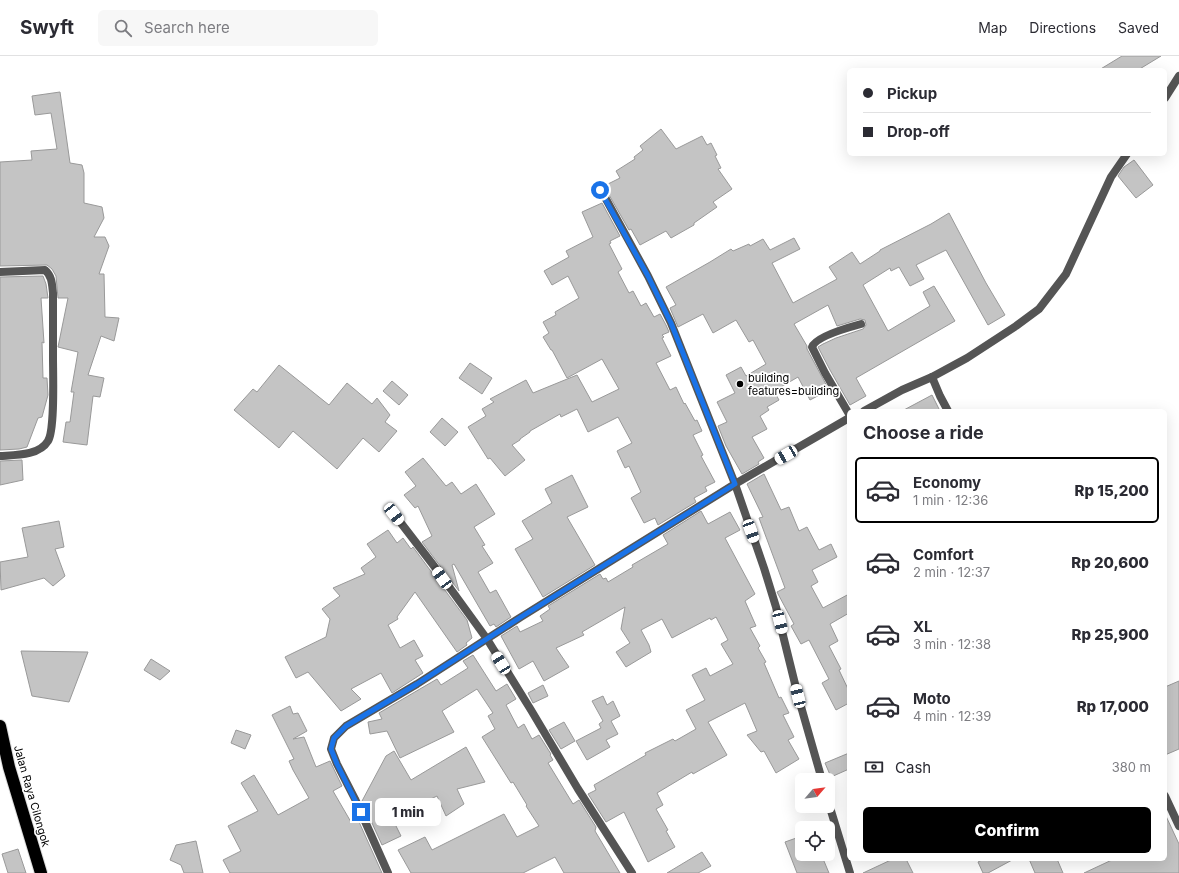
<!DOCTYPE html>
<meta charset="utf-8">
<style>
:root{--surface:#fff;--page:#f7f7f7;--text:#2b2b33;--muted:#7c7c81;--line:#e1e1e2;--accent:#000}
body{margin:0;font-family:Inter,sans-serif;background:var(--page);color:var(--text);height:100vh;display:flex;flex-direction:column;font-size:15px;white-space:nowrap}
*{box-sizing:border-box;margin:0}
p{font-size:13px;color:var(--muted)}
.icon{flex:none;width:22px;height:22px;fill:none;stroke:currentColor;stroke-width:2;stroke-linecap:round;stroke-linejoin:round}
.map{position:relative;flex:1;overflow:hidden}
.details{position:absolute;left:847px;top:353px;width:320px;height:452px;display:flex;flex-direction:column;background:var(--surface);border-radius:6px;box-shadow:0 4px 16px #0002}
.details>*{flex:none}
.hud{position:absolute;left:847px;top:12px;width:320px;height:88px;border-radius:6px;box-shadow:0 4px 16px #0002;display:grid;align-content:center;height:88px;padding:0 16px;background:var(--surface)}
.needle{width:26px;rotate:62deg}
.controls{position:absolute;left:795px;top:717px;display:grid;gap:8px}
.controls a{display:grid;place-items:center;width:40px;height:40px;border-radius:6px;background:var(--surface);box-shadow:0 4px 16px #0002;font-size:20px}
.end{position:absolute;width:18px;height:18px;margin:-9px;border:5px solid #1a73e8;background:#fff;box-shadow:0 0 0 2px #fff}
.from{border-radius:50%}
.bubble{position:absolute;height:28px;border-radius:6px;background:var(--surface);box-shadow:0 4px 16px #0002;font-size:13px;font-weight:800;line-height:28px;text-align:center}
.car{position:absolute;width:12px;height:24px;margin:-12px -6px;border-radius:5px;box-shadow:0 0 3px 1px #0007;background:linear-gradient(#fff 24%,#345 0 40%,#fff 0 76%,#345 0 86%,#fff 0)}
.hud b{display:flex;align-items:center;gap:14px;height:38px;font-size:15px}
.hud b+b{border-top:1px solid var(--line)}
.hud i{width:10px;height:10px;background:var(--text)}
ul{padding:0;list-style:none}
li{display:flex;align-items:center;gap:12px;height:66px;margin:0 8px 6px;padding:0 8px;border:2px solid transparent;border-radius:6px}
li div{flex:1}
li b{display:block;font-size:15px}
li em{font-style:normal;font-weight:800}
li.on{border-color:var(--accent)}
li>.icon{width:36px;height:36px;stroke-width:1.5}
h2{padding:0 16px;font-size:18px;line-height:48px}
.pay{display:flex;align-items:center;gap:10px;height:44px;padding:0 16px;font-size:15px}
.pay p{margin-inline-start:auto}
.primary-button{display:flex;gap:8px;margin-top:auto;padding:8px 16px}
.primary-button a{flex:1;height:46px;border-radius:6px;background:var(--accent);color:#fff;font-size:16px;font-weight:800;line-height:46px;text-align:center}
header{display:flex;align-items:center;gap:24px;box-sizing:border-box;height:56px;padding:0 20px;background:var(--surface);border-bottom:1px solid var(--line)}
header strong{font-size:19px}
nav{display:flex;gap:22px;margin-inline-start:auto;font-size:14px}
.search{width:280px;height:36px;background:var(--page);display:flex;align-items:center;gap:10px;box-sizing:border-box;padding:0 14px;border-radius:6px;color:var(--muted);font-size:15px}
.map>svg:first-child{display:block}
.building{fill:#c4c4c4;stroke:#999}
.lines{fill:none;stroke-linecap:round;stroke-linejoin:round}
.highway-casing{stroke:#dbdbdb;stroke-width:14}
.street{stroke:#555;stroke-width:8}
.highway{stroke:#000;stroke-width:12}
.route{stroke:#1a73e8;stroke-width:5}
.poi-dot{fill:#000;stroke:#fff;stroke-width:1.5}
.labels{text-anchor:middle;stroke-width:3.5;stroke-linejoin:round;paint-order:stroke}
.poi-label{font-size:11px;fill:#000;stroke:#fff;text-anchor:start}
.street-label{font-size:11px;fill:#000;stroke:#fff}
</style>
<header>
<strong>Swyft</strong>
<div class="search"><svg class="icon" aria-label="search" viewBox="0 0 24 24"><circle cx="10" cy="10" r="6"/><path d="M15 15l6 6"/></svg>Search here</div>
<nav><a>Map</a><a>Directions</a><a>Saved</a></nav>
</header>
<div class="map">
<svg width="1179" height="817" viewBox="0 0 1179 817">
<rect width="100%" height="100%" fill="#fff"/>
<g class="building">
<polygon points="1122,0 1161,0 1138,14 1099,14"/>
<polygon points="60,36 70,107 82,109 84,117 84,147 102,151 104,162 94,181 105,181 109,190 99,218 104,218 105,261 119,262 114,285 101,280 88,319 104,322 100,341 93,340 87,389 63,386 66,366 70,366 74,336 71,336 78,296 58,291 68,242 58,242 56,220 52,213 47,209 0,210 0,106 32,104 31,95 57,93 51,57 35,59 32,40"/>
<polygon points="661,73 676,93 702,80 707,89 711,87 717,99 715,100 721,112 718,113 732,133 713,146 717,151 694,167 694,169 671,182 666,175 640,189 631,173 629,174 604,130 620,122 616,115 635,103 634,101 643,94 640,90"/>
<polygon points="1134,104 1153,129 1136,142 1118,120 1124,111"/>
<polygon points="602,147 620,180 610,185 611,187 609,188 622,213 618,216 629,237 633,235 641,250 646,247 654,261 660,258 666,269 669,276 662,279 664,281 662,282 671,300 656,307 670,334 676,331 684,348 685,347 695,365 697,364 702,375 693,379 703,399 701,400 715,426 705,431 707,435 694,442 696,446 658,469 655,462 644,467 631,442 641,436 629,410 625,412 617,395 632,387 618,361 588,376 577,353 561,361 560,358 530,375 530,376 520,383 520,384 512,389 525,404 505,420 490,402 488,403 468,371 486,360 482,353 494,346 490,343 526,324 533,337 577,319 592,346 619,333 602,303 567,322 552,294 551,294 543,281 549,277 543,266 556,259 555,256 579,242 568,220 552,229 544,215 569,201 566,195 593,181 582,156"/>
<polygon points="949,157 986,227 1005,259 988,269 946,194 916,209 924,223 910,230 899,211 891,215 890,212 863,229 888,275 930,250 923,236 934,230 955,265 856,322 866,340 850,349 830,314 818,291 823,288 836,282 863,273 866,269 865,264 860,263 837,270 828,249 794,268 807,290 807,293 829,334 810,344 798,321 774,335 779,344 767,351 769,354 760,360 767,373 752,381 764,402 758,406 759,408 742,418 726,390 718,370 727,366 717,346 735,337 726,319 741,311 746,320 766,308 753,284 749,286 736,264 713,277 703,258 678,271 670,252 676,249 666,231 710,206 731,193 733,195 749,188 750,190 763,183 770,194 794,182 800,193 772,207 793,247 837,223 829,211 852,196 860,208 880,195 880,194 931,168"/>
<polygon points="43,220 46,228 48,242 41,242 44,287 42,286 43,322 47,322 48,339 42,361 38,362 27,391 19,393 0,394 0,221"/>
<polygon points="470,307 492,322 482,338 459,322"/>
<polygon points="279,309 329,349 347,327 372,348 377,342 390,359 385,366 397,375 379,396 363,382 337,413 293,375 279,392 234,354 253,333 257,336"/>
<polygon points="392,325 408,339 399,349 383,335"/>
<polygon points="932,339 940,355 902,355"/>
<polygon points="442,362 458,376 445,390 430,376"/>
<polygon points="423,402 446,430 452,426 461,438 476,428 495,458 474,471 485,489 482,490 493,507 478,516 490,537 496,534 511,561 496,571 494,568 490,570 454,508 452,509 459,535 422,486 432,480 418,450 415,452 404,439 416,430 405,416"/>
<polygon points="22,404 23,424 0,429 0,405"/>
<polygon points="764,418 781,454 789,451 799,475 807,471 819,494 831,488 837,501 812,514 818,526 811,530 823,552 849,538 849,557 830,568 838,585 829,590 841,613 839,614 849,635 849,647 836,654 822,627 829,623 809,584 801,588 791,570 794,568 777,536 785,532 759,462 763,461 747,428"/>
<polygon points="572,419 588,451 567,461 595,509 543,541 515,493 533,483 522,465 552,447 545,433"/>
<polygon points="701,455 708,468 730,456 740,474 725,482 755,538 745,545 756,570 750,572 760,590 758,592 766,606 764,607 779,642 781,641 789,657 783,659 794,681 788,684 799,703 776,717 764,695 761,696 747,679 757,675 745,647 708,666 727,699 693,718 692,716 657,737 663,749 656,753 668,774 666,775 675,791 648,806 624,756 606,766 588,738 596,734 594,729 646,699 645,697 673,683 675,685 696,673 686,654 705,644 692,619 706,612 710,620 733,608 721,588 728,584 716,561 711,564 710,562 672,582 662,563 641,574 649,589 651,596 626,611 616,596 630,587 621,573 625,551 582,576 584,579 556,592 569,611 544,625 533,605 519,613 501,580 517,570 520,576 543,565 540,560 550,553 548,550 600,518 603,523 606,522 608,526 633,511 632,509 668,488 663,479"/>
<polygon points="59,465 64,491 55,493 65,520 53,530 44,522 1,534 0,506 28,501 22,472"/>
<polygon points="388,474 397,487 403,482 411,493 413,491 467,564 472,582 466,587 467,589 457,596 415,536 397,561 398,563 388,569 400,592 414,584 423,600 415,604 423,617 392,637 381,617 351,633 361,643 341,655 308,616 296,622 285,601 326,581 330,563 322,553 340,540 333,532 365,518 361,512 376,501 367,488"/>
<polygon points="21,595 88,596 69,646 32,640"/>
<polygon points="473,599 496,635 507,628 516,643 506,649 518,672 524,668 532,683 539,679 551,698 550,699 553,704 548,707 573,748 579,744 596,771 595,775 620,817 564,817 555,801 523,817 411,817 398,794 425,781 432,794 504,758 517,781 539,770 526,750 527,749 513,726 511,727 482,681 495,673 488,660 493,657 477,633 442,655 454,676 400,702 387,675 370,678 368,666 382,663 379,657 437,623 441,629 468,612 463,605"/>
<polygon points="151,603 170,615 160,624 144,614"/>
<polygon points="1179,625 1179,693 1165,699 1165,631"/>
<polygon points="543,629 548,640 533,647 528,637"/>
<polygon points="603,640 607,649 613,645 620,660 611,665 618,678 606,684 610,691 587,704 576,685 601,672 599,668 603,665 592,645"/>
<polygon points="290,650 293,658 298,657 307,675 293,683 304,681 316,711 330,705 342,730 333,735 351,766 355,757 382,817 230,817 223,804 241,795 228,770 258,755 241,727 254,719 278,759 309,742 293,714 289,705 294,703 272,659"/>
<polygon points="564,666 575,685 561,693 549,674"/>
<polygon points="236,674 251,679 245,693 231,687"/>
<polygon points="466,691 485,726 457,733 464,748 446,760 437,740 400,758 402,762 394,766 401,780 382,789 362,745 386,700 394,695 411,724"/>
<polygon points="849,697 849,713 831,721 825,707"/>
<polygon points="1165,758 1179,788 1179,817 1084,817 1114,803 1165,803"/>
<polygon points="802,780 802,798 821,798 829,817 797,817 785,786"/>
<polygon points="196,785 203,817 184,817 181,809 170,804 176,789"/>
<polygon points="18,793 26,817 8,817 2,798"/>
<polygon points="702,796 711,810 698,817 667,817"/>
<polygon points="893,803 906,803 913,817 863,817"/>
<polygon points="984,803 1014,803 988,817 983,817 978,806"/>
<polygon points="1029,803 1057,803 1063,817 1035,817"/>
</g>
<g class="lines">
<defs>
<polyline id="highway" points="0,670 9,711 41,817"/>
</defs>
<use href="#highway" class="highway-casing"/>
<g class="street">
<polyline points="1165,42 1179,20"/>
<polyline points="601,134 648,220 671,267 735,428 764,512 776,551 798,640 822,724"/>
<path d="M0,216L45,214C52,220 52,228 53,237C53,259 53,281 53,302C53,318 55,374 48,385C39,400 15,399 0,400"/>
<polyline points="932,321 940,340 948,355"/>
<polyline points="864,355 902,334 932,321 967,302 1016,270 1039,253 1066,218 1111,121 1127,98"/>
<path d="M849,358L825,317L812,291C816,280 850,271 861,268"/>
<polyline points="394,458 434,510 487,583 531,654 578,733 632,817"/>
<polyline points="1165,740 1179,770"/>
<polyline points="828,745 850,817"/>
<polyline points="388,817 355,743 337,708 331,693 334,682 346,670 417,628 521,561 735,428 849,362"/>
</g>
<use href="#highway" class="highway"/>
</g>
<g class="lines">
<polyline class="route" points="361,756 337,708 331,693 334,682 346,670 417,628 521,561 735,428 671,267 648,220 600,134"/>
</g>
<circle class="poi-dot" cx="740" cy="328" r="4"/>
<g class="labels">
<g class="poi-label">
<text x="748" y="326">building<tspan x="748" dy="13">features=building</tspan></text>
</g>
<g class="street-label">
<text transform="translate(32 740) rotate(74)" y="4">Jalan Raya Cilongok</text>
</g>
</g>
</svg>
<div class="controls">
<a><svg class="needle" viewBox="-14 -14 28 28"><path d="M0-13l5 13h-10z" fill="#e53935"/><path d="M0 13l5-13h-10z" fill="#7c7c81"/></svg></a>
<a><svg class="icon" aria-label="locate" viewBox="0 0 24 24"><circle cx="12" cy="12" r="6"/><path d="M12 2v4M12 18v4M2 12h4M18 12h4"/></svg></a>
</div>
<i class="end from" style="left:600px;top:134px"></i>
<i class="end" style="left:361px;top:756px"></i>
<div class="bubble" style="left:375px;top:742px;width:66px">1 min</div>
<i class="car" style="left:786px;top:399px;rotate:240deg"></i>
<i class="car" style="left:394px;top:458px;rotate:142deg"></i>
<i class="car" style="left:751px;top:475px;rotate:160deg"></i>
<i class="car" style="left:442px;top:522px;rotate:324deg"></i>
<i class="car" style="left:780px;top:566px;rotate:166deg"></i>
<i class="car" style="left:501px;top:607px;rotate:328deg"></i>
<i class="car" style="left:798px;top:640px;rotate:346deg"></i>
<div class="hud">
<b><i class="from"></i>Pickup</b>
<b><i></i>Drop-off</b>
</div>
<section class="details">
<h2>Choose a ride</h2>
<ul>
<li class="on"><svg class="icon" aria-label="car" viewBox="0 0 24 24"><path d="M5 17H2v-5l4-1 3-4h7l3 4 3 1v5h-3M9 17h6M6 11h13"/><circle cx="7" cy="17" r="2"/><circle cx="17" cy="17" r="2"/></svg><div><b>Economy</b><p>1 min · 12:36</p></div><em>Rp 15,200</em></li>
<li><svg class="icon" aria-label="car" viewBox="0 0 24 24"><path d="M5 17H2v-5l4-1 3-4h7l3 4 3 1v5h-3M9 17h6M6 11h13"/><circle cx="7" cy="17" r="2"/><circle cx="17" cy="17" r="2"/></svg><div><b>Comfort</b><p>2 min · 12:37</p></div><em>Rp 20,600</em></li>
<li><svg class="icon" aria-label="car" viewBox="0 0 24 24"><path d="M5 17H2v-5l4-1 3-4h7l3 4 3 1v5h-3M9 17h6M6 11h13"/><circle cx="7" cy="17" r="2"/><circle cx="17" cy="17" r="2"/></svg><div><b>XL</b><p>3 min · 12:38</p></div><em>Rp 25,900</em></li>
<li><svg class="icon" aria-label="car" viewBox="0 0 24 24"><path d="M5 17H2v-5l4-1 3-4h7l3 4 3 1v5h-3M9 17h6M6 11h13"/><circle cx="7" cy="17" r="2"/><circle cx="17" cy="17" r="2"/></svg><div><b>Moto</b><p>4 min · 12:39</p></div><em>Rp 17,000</em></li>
</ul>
<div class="pay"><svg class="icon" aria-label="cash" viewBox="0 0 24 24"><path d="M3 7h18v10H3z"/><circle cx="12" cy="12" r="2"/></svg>Cash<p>380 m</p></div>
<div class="primary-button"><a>Confirm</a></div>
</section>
</div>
